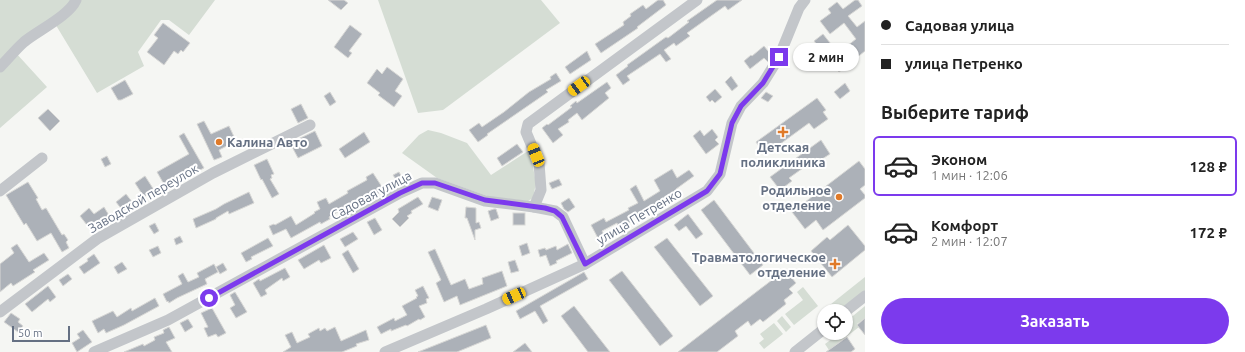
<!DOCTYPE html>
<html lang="ru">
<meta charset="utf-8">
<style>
:root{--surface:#fff;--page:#f6f6f6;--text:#222;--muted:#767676;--line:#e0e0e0;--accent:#7c3aed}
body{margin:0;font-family:Ubuntu,sans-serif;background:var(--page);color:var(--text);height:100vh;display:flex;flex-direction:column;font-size:15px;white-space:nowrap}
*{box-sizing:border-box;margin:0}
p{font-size:13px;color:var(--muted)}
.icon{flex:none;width:22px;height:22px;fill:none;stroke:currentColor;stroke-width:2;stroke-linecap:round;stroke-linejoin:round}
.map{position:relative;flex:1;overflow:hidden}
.details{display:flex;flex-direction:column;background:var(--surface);width:380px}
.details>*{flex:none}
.top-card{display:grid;align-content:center;height:88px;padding:0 16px;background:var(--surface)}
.buttons{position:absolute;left:817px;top:304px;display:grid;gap:8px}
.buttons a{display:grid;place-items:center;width:36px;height:36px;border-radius:50%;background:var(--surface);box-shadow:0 1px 3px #0004;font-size:20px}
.scale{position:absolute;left:12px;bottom:10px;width:58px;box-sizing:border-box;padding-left:4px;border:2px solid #657083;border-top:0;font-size:11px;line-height:14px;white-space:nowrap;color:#657083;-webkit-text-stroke:3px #fff;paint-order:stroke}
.end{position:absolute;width:18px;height:18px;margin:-9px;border:5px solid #7c3aed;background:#fff;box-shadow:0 0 0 2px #fff}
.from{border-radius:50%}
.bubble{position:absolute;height:28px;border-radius:14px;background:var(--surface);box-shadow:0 1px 3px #0004;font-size:13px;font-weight:700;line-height:28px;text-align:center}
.car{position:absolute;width:12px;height:24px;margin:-12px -6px;border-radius:5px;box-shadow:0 0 3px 1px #0007;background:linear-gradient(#f5c518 24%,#345 0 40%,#f5c518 0 76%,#345 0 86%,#f5c518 0)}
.top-card b{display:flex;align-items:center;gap:14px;height:38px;font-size:15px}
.top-card b+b{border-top:1px solid var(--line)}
.top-card i{width:10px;height:10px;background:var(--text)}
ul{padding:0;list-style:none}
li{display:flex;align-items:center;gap:12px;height:60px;margin:0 8px 6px;padding:0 8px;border:2px solid transparent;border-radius:6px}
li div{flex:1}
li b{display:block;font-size:15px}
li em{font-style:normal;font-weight:700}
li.on{border-color:var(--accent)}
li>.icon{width:36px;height:36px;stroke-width:1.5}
h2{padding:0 16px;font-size:18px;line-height:48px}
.action{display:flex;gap:8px;margin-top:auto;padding:8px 16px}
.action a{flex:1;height:46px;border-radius:24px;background:var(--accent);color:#fff;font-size:16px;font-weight:700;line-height:46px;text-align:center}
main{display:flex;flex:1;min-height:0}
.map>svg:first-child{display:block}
.green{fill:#d5ddd4}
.building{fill:#acb1b8;stroke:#d7d7d5}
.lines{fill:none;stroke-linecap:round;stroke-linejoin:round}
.minor{stroke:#c3c6ca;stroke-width:11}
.route{stroke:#7c3aed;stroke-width:5}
.poi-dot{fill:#e07a29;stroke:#fff;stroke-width:1.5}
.labels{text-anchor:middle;stroke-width:4;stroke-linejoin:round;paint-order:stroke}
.poi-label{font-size:13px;font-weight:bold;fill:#657083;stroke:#fff;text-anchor:end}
.street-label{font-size:13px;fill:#657083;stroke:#fff}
</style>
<main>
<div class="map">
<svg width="865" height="352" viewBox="0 0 865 352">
<rect width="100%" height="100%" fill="#f5f6f3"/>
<g class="green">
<polygon points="0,0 215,0 189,35 169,20 161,20 138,52 144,66 97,93 54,22 15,52 47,87 0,128"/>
<polygon points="378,0 541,0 560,23 443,110 418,113"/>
<polygon points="428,130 441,133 467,143 491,175 528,151 533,167 536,183 533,198 528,201 490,197 437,178 402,153 419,135"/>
<polygon points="865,277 865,291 839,311 821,312"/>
<polygon points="803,287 818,306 794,325 785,314 803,300 797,292"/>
<polygon points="865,306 865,318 857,324 859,327 829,350 825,344 840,333 846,333 848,320"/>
<polygon points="782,316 791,327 786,332 777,321"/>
<polygon points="774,323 783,334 764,349 759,343 764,339 760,334"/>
</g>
<g class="building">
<polygon points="328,0 344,0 348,3 341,10"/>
<polygon points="658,0 663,0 666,5 637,27 638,28 601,53 595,44 624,25 623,22 631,16 630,14 643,5 646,9"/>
<polygon points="717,0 742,0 728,10 725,6 687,33 690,36 676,46 674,43 664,50 671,59 666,62 660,54 627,76 630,80 623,85 616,75 628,66 627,65 666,37 668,38 689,22 687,21"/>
<polygon points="855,0 858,0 862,6 848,16 857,27 865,21 865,51 839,72 814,41 823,34 838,53 856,39 844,23 830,34 820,21 831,13 828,9 837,2 843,9"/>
<polygon points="163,23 190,43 183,52 181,50 178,54 174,51 164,65 147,52 158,38 154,35"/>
<polygon points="350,25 362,34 349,51 352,53 348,58 334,47"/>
<polygon points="764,46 772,56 768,62 764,58 750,69 744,61 751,55 752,56"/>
<polygon points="587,51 591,60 570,74 565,67"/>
<polygon points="387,67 403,79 395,91 402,96 394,107 378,95 380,93 367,83 377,69 382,74"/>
<polygon points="556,73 561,81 546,90 548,92 487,134 488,135 478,142 469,130 479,123 482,127 504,112 529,92 551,79 550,77"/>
<polygon points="731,76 738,86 732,91 725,82"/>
<polygon points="125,80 133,94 121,100 118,100 111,88"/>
<polygon points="607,82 611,88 605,93 609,98 582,120 577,113 568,120 569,122 558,129 563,135 553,143 542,128 547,124 548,125 572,107 570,106 576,101 577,103"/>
<polygon points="845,83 850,91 840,99 834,92"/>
<polygon points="715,89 722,97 715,103 712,100 710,102 706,97"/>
<polygon points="330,92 336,102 330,106 324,96"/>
<polygon points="766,92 773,96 768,102 761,98"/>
<polygon points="817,98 826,110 823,112 828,119 814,129 809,123 765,155 756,142"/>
<polygon points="301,104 308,118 298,123 291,109"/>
<polygon points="48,109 60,121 50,131 38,118"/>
<polygon points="204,121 211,134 229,126 236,141 219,150 222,157 214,160 197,124"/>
<polygon points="712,129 718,137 715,140 719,144 706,154 693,136 700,130 704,136"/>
<polygon points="315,131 322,146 298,158 290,143"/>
<polygon points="364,132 370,142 345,158 339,149"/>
<polygon points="184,133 204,168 198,171 195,166 175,178 176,179 165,186 157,172 189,154 179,136"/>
<polygon points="821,140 830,154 819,161 817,158 789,178 792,181 780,190 770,177"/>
<polygon points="517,144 523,152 502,166 497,158"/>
<polygon points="107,156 111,164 105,167 101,159"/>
<polygon points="267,159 274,174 271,175 272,178 270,179 279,194 272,198 262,179 261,180 254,165"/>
<polygon points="859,161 865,169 865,185 860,189 865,195 865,198 823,230 816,220 805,229 792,212"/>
<polygon points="672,169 677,178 689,170 694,176 676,189 677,190 665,200 665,201 646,213 644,211 632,218 633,221 626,224 627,226 620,230 617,223 602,231 606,238 600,242 591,225 604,218 606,222 629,210 628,208 638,203 630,189 636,185 644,201 660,191 654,180"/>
<polygon points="399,172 404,181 397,185 394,179 395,178 393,175"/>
<polygon points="373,173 384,190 359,205 360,207 351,212 348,206 329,217 330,219 321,224 320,222 291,238 286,229 273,235 269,226 274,224 275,225 291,216 296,225 315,213 314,212 320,209 317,202 326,198 329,204 348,193 347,191 367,180 366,177"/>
<polygon points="145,176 154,190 144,197 135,183"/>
<polygon points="559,179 562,185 552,189 549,183"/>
<polygon points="28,182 38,198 36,199 42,210 46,208 62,235 64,234 68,240 66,242 69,248 62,252 51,233 37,241 26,223 24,225 6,195"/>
<polygon points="249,192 254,203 229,214 228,211 216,218 216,219 196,228 193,219 216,209 224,204"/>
<polygon points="126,194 133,203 123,211 116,202"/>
<polygon points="418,197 423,204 411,211 412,213 407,216 409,218 400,227 392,219 399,212 398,209"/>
<polygon points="432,197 442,200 438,211 428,207"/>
<polygon points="569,198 575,207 568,212 564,209 561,203"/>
<polygon points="714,200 763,265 750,275 701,210"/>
<polygon points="104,207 110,217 101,223 99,221 90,229 80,216 89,208 94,214"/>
<polygon points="466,207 476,208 476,223 479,222 481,228 475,230 475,240 467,218 465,218"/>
<polygon points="494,209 496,209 499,218 491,221 488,211"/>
<rect x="513" y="213" width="12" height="12"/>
<polygon points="688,214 703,234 696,239 686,226 679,231 674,225"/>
<polygon points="375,218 382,230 374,235 367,222"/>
<polygon points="155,223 159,231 154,234 149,226"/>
<polygon points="848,225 865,246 865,250 832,277 811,251 827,237 830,240"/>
<polygon points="353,232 358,239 345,247 340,239"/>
<polygon points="180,236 183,242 176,245 174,239"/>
<polygon points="268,238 273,246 251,257 252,259 246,262 241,253"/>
<polygon points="667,238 713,296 700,306 654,247"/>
<polygon points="527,243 530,253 522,256 519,246"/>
<polygon points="17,244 29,262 44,253 49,260 33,270 35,272 13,286 11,283 0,292 0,264 14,253 11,248"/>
<polygon points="568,244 572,253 556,261 557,263 550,266 546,255 540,257 538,250 545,248 546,250 556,246 557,250"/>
<polygon points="324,245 331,258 321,263 319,260 304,269 298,260"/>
<polygon points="158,246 161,253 153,257 149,250"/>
<polygon points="435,249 451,285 465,279 469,289 483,284 482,278 502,271 507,286 460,305 457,296 444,302 436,283 441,280 428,252"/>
<polygon points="348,250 359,269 353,273 342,254"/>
<polygon points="94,254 100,263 84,274 79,267 88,261 87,259"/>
<polygon points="515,260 519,271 511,273 508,262"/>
<polygon points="122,262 127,269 118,274 114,267"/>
<polygon points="223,263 227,270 220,274 216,267"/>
<polygon points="214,264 218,272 205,279 207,284 177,298 169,303 168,301 167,302 163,294 182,284 178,276 183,273 188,282 199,277 197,273"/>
<polygon points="285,268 290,277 283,281 282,278 265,290 267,294 261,297 253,283 259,279 260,281"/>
<polygon points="785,270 796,283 789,289 793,293 784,300 786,304 763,322 760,319 751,326 748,321 735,331 738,336 717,352 678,352"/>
<polygon points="622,271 673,336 660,346 609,280"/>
<polygon points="584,272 588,279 540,306 548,321 543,324 535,311 520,319 516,311"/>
<polygon points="68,274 72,279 63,286 59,280"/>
<polygon points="48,286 56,297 50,302 48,299 32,312 25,304"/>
<polygon points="423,286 429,298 426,299 427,303 419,306 425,317 420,320 419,319 407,326 406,325 391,331 391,329 381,334 377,327 394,318 395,321 407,315 402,306 417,298 416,297 418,296 415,290"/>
<polygon points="235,292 247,312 236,318 230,308 235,305 230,295"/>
<polygon points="155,298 159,306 124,325 106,333 104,329 98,333 92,321 113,311 117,317 131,308 132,311"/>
<polygon points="574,306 610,352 588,352 561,316"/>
<polygon points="212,308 226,333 218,337 216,334 208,337 204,328 208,327 201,313"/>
<polygon points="11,313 20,319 18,322 23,326 18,332 4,322"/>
<polygon points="865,318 865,335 857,325"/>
<polygon points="188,319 193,327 185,332 180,323"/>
<polygon points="486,325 491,338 457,352 418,352"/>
<polygon points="169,327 175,338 166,342 172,352 124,352 143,344 144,346 155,340 154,337 164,333 163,330"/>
<polygon points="335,327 341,341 366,330 369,340 356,344 357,346 342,352 283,352 291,347 285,335 292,332 297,343 310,337 308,334 319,328 320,331 325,328 327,331"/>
<polygon points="83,330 92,342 77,352 72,343 80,338 77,334"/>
<polygon points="847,337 855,349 851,352 826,352"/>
<polygon points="525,343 532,352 513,352"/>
</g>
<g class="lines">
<g class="minor">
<path d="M0,67C8,59 15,50 24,42C37,31 69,16 76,0"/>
<polyline points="0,191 42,158"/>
<polyline points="534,207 555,211 563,217 585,264"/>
<polyline points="846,311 865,296"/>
<polyline points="0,312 97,239 213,173 310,125"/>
<polyline points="94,352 168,320 400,193 422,183 435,183 485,201 534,207 541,190 539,163 526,132 528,124 697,0"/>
<polyline points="385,352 486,309 585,264 707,191 720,174 732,123 741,106 763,83 779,57 799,8 805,0"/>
<polyline points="795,352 824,329"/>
</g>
</g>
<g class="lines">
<polyline class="route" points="209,298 400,193 422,183 435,183 485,200 545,208 555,211 562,217 585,264 707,191 720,174 732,123 741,106 763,83 779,57"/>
</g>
<g class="poi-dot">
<path d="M781 126h4v4h4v4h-4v4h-4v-4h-4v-4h4z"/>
<circle cx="219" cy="142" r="4"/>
<circle cx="839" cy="197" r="4"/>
<path d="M833 258h4v4h4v4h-4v4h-4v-4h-4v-4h4z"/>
</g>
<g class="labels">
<g class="poi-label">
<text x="227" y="147" text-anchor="start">Калина Авто</text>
<text x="783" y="152" text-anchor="middle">Детская<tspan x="783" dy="15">поликлиника</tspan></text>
<text x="831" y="195">Родильное<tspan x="831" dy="15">отделение</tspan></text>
<text x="826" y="262">Травматологическое<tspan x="826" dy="15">отделение</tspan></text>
</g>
<g class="street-label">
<text transform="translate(371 195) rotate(-28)" y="5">Садовая улица</text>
<text transform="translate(143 198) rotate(-30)" y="5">Заводской переулок</text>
<text transform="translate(639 216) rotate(-31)" y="5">улица Петренко</text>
</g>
</g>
</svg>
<div class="buttons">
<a><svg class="icon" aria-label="locate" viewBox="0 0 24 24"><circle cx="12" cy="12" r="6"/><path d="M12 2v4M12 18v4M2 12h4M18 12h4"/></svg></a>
</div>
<div class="scale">50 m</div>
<i class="end from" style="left:209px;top:298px"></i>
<i class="end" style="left:779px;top:57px"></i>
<div class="bubble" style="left:793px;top:43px;width:66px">2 мин</div>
<i class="car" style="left:579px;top:86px;rotate:234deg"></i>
<i class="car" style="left:536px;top:155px;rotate:338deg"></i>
<i class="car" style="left:514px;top:296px;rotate:246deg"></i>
</div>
<section class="details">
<div class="top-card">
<b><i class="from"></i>Садовая улица</b>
<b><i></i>улица Петренко</b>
</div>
<h2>Выберите тариф</h2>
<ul>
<li class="on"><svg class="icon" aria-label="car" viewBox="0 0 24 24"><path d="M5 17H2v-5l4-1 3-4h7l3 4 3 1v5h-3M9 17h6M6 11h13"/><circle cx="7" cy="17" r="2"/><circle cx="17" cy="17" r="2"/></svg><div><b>Эконом</b><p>1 мин · 12:06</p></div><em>128 ₽</em></li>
<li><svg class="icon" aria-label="car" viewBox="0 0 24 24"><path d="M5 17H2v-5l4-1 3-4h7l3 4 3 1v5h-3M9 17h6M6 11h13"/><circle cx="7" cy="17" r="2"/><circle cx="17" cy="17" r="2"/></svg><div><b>Комфорт</b><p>2 мин · 12:07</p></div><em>172 ₽</em></li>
</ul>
<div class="action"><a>Заказать</a></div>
</section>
</main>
